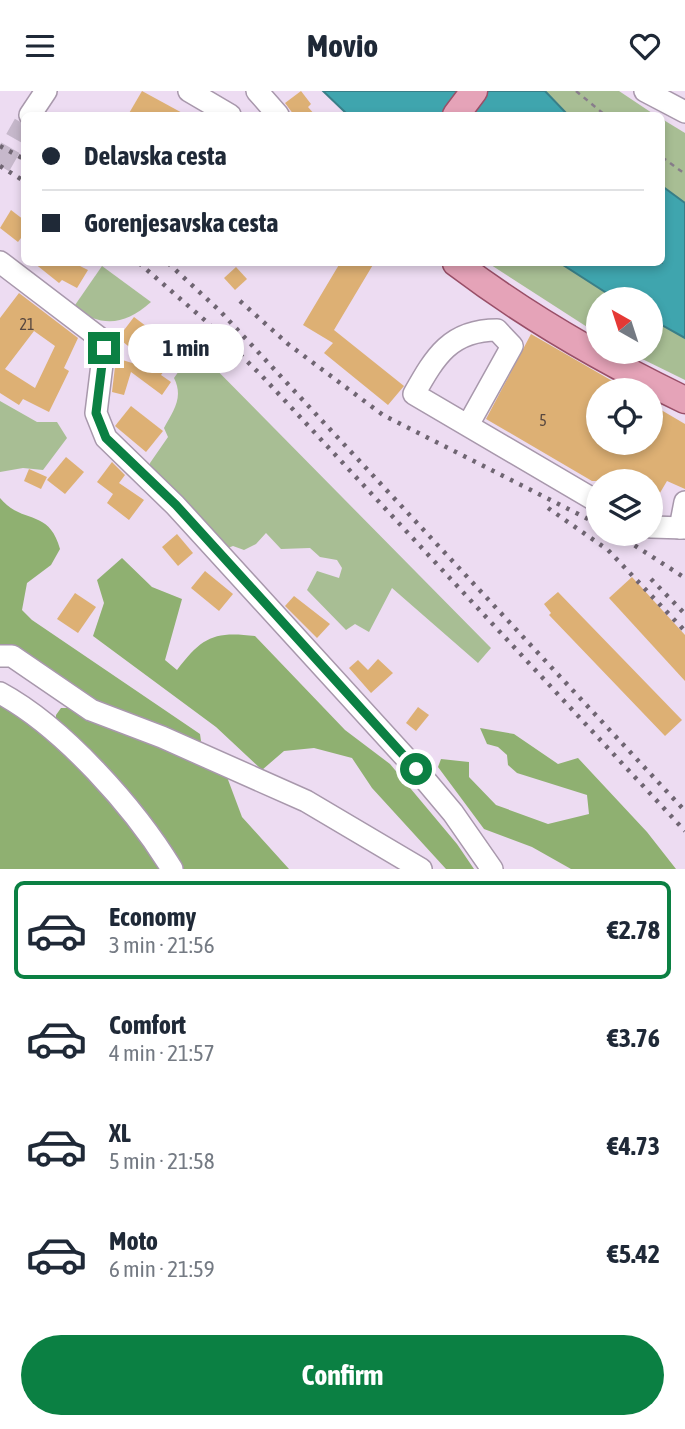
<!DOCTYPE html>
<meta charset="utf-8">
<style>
:root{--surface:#fff;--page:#f6f6f7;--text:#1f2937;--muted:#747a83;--line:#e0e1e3;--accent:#0b8043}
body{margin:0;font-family:"Asap Condensed",sans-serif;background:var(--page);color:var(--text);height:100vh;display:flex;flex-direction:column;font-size:26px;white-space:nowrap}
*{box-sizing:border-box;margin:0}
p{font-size:23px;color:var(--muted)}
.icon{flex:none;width:38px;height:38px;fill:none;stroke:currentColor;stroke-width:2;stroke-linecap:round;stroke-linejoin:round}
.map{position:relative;height:778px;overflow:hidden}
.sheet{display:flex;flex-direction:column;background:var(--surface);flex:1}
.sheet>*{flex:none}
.top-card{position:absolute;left:21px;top:21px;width:644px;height:154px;border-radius:10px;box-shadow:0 4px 10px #0003;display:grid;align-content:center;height:154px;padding:0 21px;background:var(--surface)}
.needle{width:46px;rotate:321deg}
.fabs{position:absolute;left:586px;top:196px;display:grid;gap:14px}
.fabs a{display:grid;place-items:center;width:77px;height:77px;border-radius:50%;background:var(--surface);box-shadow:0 4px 10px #0003;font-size:35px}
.end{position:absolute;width:32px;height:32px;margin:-16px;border:9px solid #0b8043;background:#fff;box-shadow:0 0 0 4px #fff}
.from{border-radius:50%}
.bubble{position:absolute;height:49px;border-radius:24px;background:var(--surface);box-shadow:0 4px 10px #0003;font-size:23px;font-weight:700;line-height:49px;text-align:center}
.top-card b{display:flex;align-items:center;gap:24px;height:66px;font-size:26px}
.top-card b+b{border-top:2px solid var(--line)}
.top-card i{width:18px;height:18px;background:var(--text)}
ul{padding:12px 0 0;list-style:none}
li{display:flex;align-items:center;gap:21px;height:98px;margin:0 14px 10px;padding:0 7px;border:4px solid transparent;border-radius:10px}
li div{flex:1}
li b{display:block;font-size:26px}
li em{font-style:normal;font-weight:700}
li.active{border-color:var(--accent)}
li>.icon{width:63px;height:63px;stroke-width:1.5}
.cta{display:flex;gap:14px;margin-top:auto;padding:14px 21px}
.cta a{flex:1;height:80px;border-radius:42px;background:var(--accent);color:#fff;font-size:28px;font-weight:700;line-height:80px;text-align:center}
header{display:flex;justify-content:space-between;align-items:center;height:91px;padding:0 21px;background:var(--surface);font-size:32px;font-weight:700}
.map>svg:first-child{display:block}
.green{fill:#a8be94}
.forest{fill:#8fb071}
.water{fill:#3fa5ae;stroke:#397f88;stroke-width:2}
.building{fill:#ddb074;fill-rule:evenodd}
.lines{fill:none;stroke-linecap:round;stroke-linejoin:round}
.minor-tunnel{stroke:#c6b8cb;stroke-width:21;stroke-dasharray:21 10;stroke-linecap:butt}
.minor-casing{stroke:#a898ac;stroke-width:24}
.major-casing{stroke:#994f68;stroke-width:29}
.path{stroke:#887d8b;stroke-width:2.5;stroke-dasharray:5 5;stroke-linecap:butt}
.minor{stroke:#fff;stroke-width:21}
.major{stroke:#e5a3b8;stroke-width:26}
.rail{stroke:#6f6572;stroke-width:4.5;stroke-dasharray:3.5 7;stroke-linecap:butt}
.route{stroke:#0b8043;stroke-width:9}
.labels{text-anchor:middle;stroke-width:5;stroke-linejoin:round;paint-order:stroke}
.number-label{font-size:16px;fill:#584840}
</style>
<header><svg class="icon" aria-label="menu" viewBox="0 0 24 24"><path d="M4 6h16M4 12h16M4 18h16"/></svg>Movio<svg class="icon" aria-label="heart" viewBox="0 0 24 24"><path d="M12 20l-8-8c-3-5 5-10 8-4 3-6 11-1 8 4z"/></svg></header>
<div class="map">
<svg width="685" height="778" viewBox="0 0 685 778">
<rect width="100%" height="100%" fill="#eddcf2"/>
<g class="green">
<polygon points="545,0 619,0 655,24 568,24"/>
<polygon points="662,28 685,42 685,112 662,95"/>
<polygon points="488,172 560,172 616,208 598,208 598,243"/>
<path d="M102,175L151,211C124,235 102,236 73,217Z"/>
<polygon points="651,228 685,247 685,289 628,261 651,261"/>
<path d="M195,257L491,557L478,572L392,497L369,541L355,533L346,539L307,499L317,480L339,487L342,477L337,469L320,466L310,457L281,458L266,442L256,453L244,459L233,455L228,457L150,378V372L168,346L164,337C173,320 184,307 174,287Z"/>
<polygon points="0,310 37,331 57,331 67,347 43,379 23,377 0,381"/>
</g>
<g class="forest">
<path d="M0,407C22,434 49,417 60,458L51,474L27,492L22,519L32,529L200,643L201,650L195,653L110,618L0,555Z"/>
<path d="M122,467L152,496L182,508L165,569L177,579C202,546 214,540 255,545L345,639L390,673L457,753L474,778H446L372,697L352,667L314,657L284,660L262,679L216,636L93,545L104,512L97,489Z"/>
<path d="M0,613C63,644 120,722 162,778H0Z"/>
<polygon points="61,617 69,617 227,686 242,726 289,778 181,778 56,630 56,624"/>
<polygon points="480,637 514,643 558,673 578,667 647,741 676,778 571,778 532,756 484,738 438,676 441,668 469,671 469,686 496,714 548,733 589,723 587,704 517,682 508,674 507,664 498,656 487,653"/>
</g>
<g class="water">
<polygon points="323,0 545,0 568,24 348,24"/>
<polygon points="662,95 685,112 685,247 651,228 651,208 616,208 560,172 662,172"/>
</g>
<g class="building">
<polygon points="142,0 186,24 128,24"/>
<polygon points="301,0 311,13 308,16 315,24 294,24 285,12"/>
<polygon points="11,119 24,129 24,143 18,151 0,137"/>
<polygon points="34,172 74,172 88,179 77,197 62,189 59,192"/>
<polygon points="340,172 374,172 334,239 404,295 388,314 324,262 333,252 303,234"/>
<polygon points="236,176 247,188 235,199 224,187"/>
<path d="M19,202L78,247L64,277L69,280L49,321L23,308L19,314L0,302V227ZM34,240L55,255L35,297L5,278Z"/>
<polygon points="134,226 179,260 161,284 171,291 162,304 131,281 124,304 112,301 116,267 161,281 118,247"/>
<polygon points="531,243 628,299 598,299 598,352 651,352 651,313 685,333 685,398 667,390 651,417 651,390 592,390 486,328"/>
<polygon points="131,315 163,340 146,361 115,335"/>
<polygon points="66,366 84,381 65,403 47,389"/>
<polygon points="112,371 125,384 119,392 144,409 129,429 107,412 113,403 97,391"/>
<polygon points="29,378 47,386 41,398 24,390"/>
<polygon points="177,443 193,462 178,475 162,456"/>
<polygon points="205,480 233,503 219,520 191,497"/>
<polygon points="632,486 685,544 685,590 609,507"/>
<polygon points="558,501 682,629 665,645 549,524 551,522 544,513"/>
<polygon points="75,502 96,516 78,542 57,528"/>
<polygon points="294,505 330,533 317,547 285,515"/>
<polygon points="378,568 393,582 371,602 349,577 358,569 368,579"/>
<polygon points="418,616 429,624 416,640 406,632"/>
</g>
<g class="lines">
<polyline class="minor-tunnel" points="0,75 24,33"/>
<defs>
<g id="minor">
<polyline points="189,0 230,24"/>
<polyline points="257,0 278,24"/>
<polyline points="645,0 685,21"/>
<polyline points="30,24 46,0"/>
<polyline points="0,171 101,248 104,257 96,322 106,347 175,414 416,678 453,722 492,778"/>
<path d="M468,334L512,255L497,239C450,239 435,266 414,303L598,411"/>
<polyline points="651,436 685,437"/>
<polyline points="680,437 685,411"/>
<polyline points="0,565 12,565 91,619 162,646 306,710 421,778"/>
<path d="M0,602C63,636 135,717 172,778"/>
</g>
<g id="major">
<polyline points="456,24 474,0"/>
<path d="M456,172C526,225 606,271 685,309"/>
</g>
</defs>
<use href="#minor" class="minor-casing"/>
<use href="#major" class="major-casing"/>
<g class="path">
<polyline points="576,0 605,24"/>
<polyline points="662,66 685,83"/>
</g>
<use href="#minor" class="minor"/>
<use href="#major" class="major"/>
<g class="rail">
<polyline points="0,55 24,68"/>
<polyline points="0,75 24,90"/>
<polyline points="139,172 208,232 262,285 685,740"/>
<polyline points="168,172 220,220 685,720"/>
<polyline points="240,210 288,253 383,324 598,433"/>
<polyline points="548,417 608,459 685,540"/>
<polyline points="617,443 685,487"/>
<polyline points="651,488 685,523"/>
</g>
</g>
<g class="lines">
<polyline class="route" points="104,257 96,322 106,347 176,414 416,678"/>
</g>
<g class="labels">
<g class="number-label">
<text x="27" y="239">21</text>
<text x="543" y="335">5</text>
</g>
</g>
</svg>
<div class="fabs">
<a><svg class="needle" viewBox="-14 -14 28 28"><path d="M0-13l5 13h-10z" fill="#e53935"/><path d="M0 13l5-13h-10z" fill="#747a83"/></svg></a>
<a><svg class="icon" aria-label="locate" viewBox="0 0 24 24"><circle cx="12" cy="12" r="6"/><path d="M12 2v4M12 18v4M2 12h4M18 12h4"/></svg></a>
<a><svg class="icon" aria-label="layers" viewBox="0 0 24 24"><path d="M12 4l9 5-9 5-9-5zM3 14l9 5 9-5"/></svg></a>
</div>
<i class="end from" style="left:416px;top:678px"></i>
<i class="end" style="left:104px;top:257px"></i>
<div class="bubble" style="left:128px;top:233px;width:116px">1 min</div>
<div class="top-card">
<b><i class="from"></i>Delavska cesta</b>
<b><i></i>Gorenjesavska cesta</b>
</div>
</div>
<section class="sheet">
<ul>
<li class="active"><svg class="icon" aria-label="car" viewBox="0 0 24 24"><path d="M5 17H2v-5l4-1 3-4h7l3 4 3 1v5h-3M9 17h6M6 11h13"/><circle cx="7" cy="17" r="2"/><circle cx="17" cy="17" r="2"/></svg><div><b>Economy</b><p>3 min · 21:56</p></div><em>€2.78</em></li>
<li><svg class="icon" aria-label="car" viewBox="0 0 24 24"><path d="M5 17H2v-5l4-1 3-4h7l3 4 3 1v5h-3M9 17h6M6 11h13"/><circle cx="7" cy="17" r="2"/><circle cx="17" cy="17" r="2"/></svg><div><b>Comfort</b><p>4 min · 21:57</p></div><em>€3.76</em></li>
<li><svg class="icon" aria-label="car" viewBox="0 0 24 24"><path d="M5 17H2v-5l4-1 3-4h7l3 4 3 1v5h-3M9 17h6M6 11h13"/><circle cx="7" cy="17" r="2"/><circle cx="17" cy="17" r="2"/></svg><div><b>XL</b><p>5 min · 21:58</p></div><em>€4.73</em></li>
<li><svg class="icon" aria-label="car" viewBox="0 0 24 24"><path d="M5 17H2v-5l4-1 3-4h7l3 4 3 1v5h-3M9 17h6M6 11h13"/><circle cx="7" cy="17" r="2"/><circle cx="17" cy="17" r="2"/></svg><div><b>Moto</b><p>6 min · 21:59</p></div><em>€5.42</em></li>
</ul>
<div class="cta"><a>Confirm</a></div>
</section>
